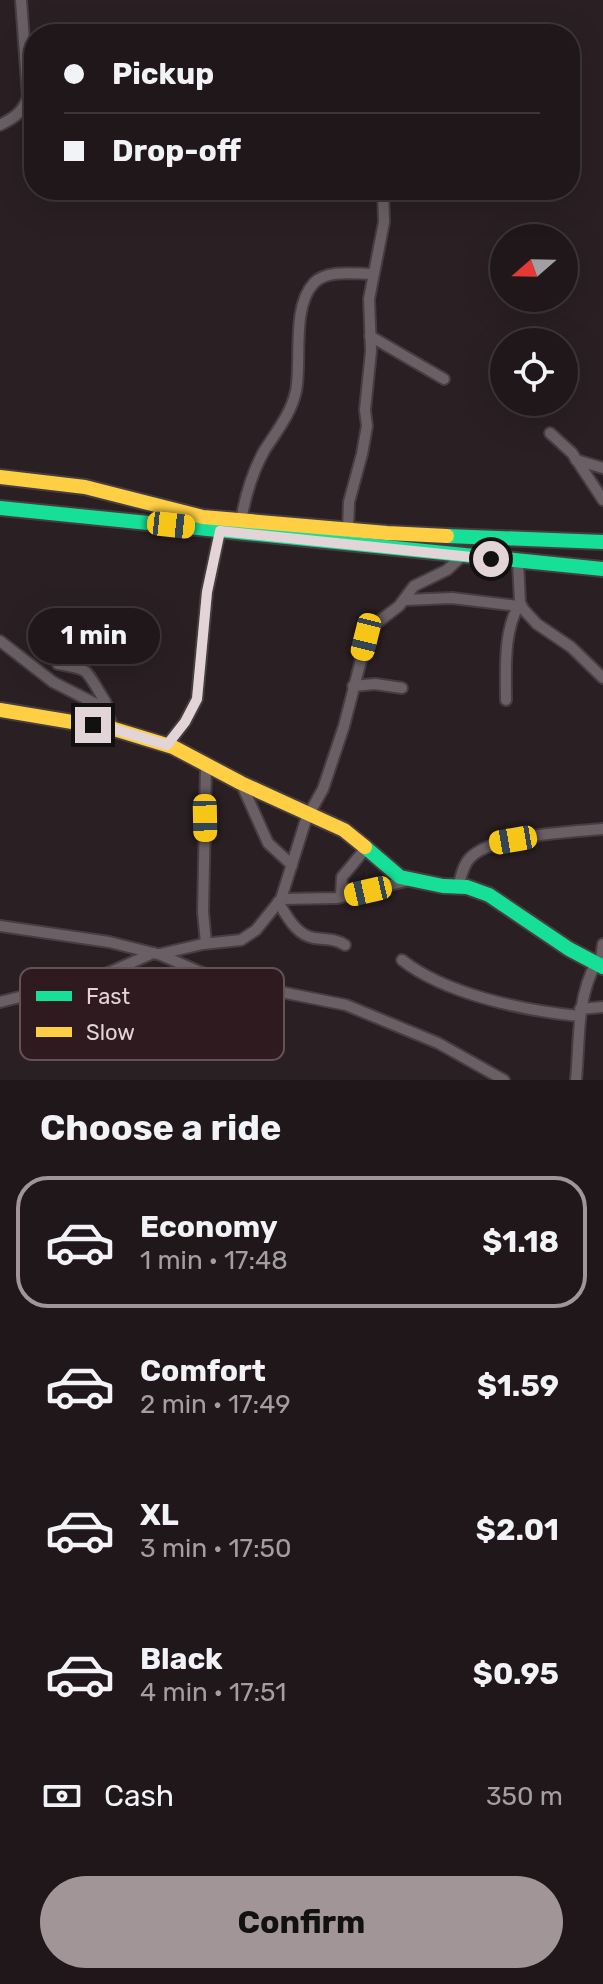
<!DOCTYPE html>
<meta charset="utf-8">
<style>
:root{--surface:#20171a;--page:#2d2427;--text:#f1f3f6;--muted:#a29fa2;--line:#3d3639;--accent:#a29598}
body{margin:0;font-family:Rubik,sans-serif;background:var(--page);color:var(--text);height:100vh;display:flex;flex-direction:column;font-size:30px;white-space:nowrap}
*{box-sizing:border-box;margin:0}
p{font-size:26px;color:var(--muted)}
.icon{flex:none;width:44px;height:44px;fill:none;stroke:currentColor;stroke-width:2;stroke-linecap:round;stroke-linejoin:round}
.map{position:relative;height:1080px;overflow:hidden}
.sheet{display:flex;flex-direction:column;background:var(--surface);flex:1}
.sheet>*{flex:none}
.top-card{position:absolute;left:24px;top:24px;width:556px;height:176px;border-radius:32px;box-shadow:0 8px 32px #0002,0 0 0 2px var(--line);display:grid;align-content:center;height:176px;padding:0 40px;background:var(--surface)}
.needle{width:52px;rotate:250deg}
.buttons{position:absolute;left:490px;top:224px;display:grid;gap:16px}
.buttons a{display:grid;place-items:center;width:88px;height:88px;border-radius:50%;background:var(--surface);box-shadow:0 8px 32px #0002,0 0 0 2px var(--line);font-size:40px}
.end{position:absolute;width:36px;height:36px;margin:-18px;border:10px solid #e3d4d7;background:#111;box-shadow:0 0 0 4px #111}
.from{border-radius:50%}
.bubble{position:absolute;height:56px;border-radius:28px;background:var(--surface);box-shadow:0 8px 32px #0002,0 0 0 2px var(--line);font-size:26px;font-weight:700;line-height:56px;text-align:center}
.car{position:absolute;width:24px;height:48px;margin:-24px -12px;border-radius:10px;box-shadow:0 0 6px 2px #0007;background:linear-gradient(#f5c518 24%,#345 0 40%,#f5c518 0 76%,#345 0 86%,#f5c518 0)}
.top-card b{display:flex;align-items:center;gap:28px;height:76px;font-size:30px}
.top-card b+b{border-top:2px solid var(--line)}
.top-card i{width:20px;height:20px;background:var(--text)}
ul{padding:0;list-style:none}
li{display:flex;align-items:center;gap:24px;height:132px;margin:0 16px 12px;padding:0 24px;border:4px solid transparent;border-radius:32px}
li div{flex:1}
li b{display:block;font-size:30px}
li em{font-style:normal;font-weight:700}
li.on{border-color:var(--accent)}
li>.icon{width:72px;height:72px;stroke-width:1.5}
h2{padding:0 40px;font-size:36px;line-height:96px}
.pay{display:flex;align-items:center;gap:20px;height:88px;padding:0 40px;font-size:30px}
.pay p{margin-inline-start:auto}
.cta{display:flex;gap:16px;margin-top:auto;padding:16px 40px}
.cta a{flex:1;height:92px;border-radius:48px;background:var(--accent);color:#111;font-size:32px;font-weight:700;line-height:92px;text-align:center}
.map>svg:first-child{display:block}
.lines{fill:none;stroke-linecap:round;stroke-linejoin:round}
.street-casing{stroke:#473d40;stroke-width:14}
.fast-casing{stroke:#473d40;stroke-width:18}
.slow-casing{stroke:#473d40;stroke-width:18}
.street{stroke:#695f65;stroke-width:10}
.fast{stroke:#16e098;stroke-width:14}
.slow{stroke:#ffcf43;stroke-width:14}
.route{stroke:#e3d4d7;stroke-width:10}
.key{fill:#2f1a1f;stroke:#655256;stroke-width:2}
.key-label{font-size:22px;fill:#e3d4d7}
</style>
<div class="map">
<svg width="603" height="1080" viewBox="0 0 603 1080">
<rect width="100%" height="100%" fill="#2a1f22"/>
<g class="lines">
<defs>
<g id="street">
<path d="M0,125C14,118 23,112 28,97L21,0"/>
<polyline points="370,336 444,379"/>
<polyline points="550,433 572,453 603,500"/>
<polyline points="576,460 603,468"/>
<path d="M241,521C245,497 252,473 264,451C276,432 291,414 296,391C302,361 291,307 314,283C327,269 356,274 373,274"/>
<polyline points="348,529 349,502 362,454 367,426 365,410 371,351 369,299 384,222 383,190"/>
<polyline points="518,561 520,603 524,610 537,624 571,647 603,678"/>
<polyline points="404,600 452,598 518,606"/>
<polyline points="0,641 53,682 104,708 114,729"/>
<path d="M58,664C89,670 84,667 100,693C104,701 108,702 106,711"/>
<polyline points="353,686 375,684 402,688"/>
<path d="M506,700C506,668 503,631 520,603"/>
<polyline points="167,745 185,722 197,699 207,592 220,531"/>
<polyline points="206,766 203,912 206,943"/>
<polyline points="241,783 268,843 292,865"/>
<polyline points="309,814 323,789 344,726 369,629 399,606 414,586 447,570 462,556"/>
<path d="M458,887C461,877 463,865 470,858C491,835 571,832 603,829"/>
<polyline points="341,897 342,877 367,847"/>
<polyline points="281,899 337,898 410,880"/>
<path d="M278,902C287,916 296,935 314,938C326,940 334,938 345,945"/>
<polyline points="0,926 109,942 161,955 216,979 346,1005 438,1043 504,1080"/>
<polyline points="160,954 203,944 241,940 256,930 281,899 308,813"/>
<path d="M402,960C445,994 525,1011 579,1016"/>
<polyline points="600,965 603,944"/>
<polyline points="172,993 185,983 192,969"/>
<polyline points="0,1002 97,978 153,953"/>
<polyline points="580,1009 603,1007"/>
<path d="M576,1080C580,1039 576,1000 596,963"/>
</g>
<g id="fast">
<polyline points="0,508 603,569"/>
<polyline points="447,536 603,542"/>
<polyline points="365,847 400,877 443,886 467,887 489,895 569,949 603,967"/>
</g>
<g id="slow">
<polyline points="0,477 85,487 203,517 387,533 447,536"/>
<polyline points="0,710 114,729 173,747 241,783 344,830 365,847"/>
</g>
</defs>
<use href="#street" class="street-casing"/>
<use href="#fast" class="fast-casing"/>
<use href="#slow" class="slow-casing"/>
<use href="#street" class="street"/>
<use href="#fast" class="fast"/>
<use href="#slow" class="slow"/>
</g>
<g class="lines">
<polyline class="route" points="93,725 114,729 167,745 185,722 197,699 207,592 220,531 491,559"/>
</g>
<rect x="20" y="968" width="264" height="92" rx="12" class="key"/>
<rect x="36" y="991" width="36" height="10" fill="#16e098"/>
<rect x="36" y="1027" width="36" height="10" fill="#ffcf43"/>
<g class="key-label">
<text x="86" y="1004">Fast</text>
<text x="86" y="1040">Slow</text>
</g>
</svg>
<div class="buttons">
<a><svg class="needle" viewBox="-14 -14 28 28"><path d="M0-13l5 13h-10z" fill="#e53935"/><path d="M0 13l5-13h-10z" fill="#a29fa2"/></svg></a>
<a><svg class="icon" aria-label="locate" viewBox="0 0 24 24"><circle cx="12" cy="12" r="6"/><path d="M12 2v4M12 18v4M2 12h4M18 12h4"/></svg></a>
</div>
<i class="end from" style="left:491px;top:559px"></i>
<i class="end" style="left:93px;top:725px"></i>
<div class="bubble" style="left:28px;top:608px;width:132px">1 min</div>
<i class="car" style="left:171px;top:525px;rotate:96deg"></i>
<i class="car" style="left:366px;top:637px;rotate:194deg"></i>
<i class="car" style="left:205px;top:818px;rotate:179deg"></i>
<i class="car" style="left:513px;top:840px;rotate:260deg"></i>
<i class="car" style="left:368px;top:891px;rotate:257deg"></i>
<div class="top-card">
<b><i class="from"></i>Pickup</b>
<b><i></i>Drop-off</b>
</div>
</div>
<section class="sheet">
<h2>Choose a ride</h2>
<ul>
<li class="on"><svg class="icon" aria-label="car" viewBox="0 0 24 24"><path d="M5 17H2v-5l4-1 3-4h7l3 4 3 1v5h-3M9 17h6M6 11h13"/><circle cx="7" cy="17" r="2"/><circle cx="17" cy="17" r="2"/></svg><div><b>Economy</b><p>1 min · 17:48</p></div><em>$1.18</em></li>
<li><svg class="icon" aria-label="car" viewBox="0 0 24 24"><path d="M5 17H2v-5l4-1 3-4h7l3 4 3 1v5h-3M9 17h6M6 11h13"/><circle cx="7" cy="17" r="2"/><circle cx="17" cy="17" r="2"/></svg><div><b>Comfort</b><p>2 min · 17:49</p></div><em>$1.59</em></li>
<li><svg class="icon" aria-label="car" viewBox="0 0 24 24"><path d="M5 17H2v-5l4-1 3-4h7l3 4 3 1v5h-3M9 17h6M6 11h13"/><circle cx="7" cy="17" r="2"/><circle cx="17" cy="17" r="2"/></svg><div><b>XL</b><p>3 min · 17:50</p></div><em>$2.01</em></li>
<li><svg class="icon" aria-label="car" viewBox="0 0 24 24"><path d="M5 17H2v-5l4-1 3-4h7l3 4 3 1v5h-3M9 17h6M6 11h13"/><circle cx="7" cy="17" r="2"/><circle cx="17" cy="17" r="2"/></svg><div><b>Black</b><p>4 min · 17:51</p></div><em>$0.95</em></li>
</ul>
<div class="pay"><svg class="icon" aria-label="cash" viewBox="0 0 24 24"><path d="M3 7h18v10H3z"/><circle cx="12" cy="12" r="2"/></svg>Cash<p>350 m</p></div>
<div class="cta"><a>Confirm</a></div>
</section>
